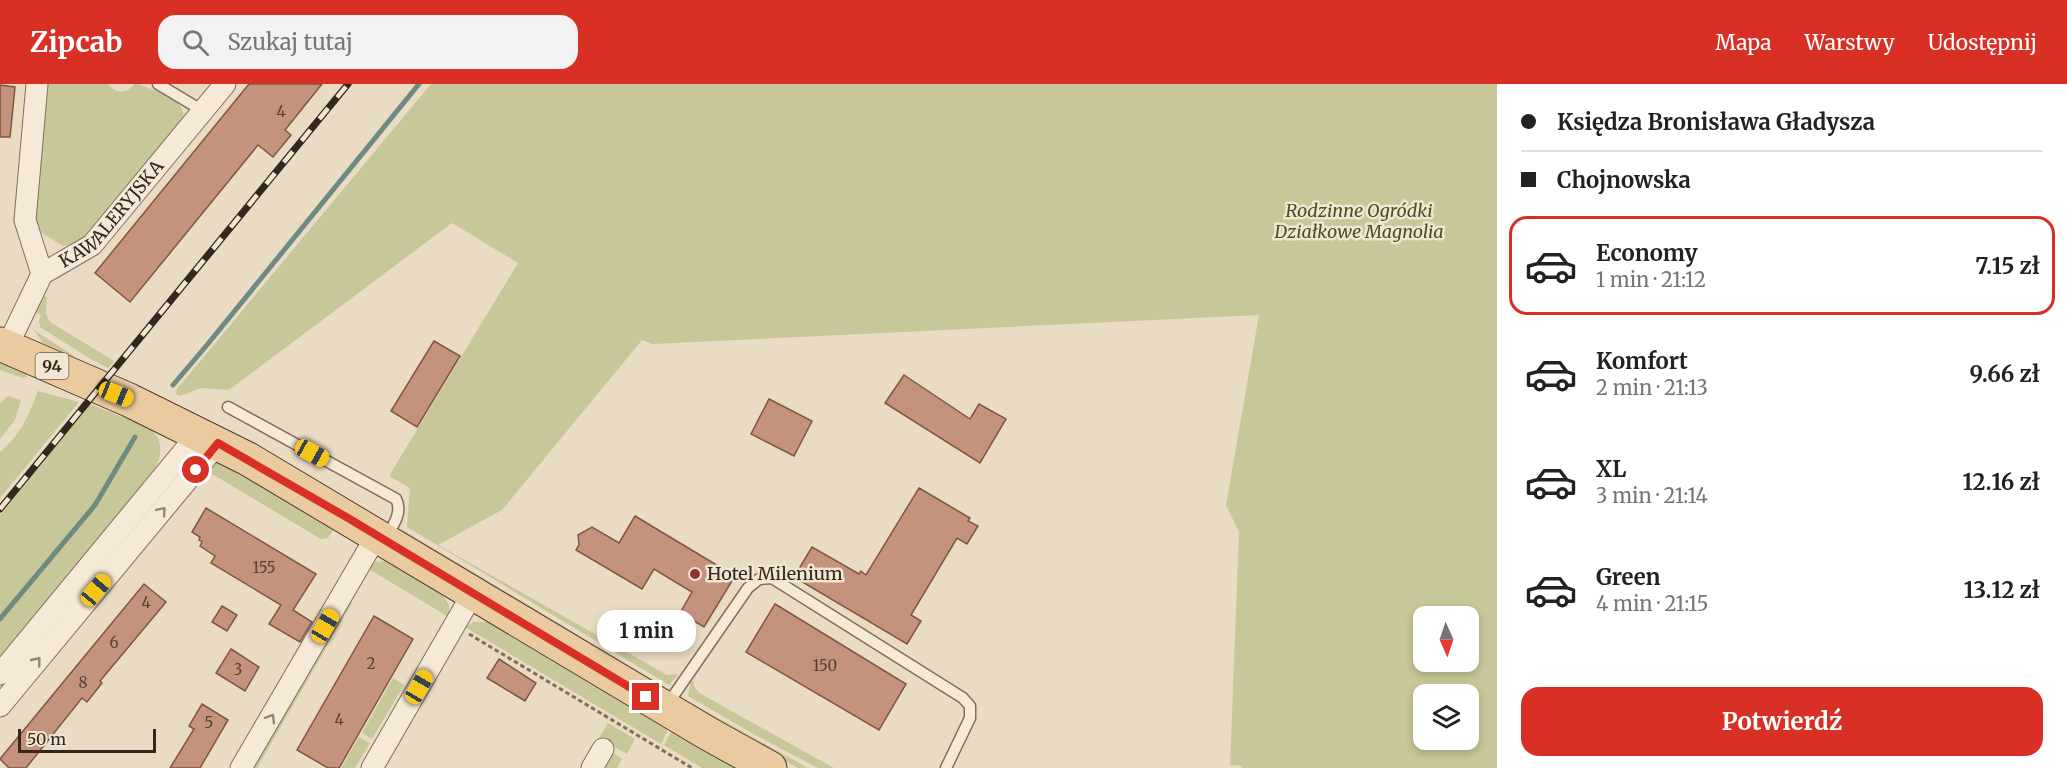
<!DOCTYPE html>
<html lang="pl">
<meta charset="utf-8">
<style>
:root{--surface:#fff;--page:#f2f2f2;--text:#222;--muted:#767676;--line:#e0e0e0;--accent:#d93025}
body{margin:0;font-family:Merriweather,serif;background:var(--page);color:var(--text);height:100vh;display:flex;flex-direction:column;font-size:22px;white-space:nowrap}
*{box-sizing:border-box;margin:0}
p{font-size:20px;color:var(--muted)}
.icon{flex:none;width:33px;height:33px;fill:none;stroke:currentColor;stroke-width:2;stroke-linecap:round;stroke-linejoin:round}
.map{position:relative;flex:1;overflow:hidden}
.drawer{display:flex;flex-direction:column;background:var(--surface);width:570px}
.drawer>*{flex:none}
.hud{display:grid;align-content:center;height:132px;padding:0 24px;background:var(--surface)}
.needle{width:39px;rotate:177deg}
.fabs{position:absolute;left:1413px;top:522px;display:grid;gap:12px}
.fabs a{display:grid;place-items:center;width:66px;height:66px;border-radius:12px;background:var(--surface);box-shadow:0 3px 9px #0003;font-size:30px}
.scale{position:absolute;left:18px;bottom:15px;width:138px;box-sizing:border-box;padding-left:6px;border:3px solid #34271f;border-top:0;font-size:16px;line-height:21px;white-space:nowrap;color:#34271f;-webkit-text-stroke:4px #f2e6d3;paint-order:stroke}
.end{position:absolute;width:27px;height:27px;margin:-14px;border:8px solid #d93025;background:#fff;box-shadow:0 0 0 3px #fff}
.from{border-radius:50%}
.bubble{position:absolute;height:42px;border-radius:18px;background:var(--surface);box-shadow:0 3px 9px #0003;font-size:20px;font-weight:700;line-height:42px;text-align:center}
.car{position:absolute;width:18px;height:36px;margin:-18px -9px;border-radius:8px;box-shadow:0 0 4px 2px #0007;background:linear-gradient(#f5c518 24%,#345 0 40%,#f5c518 0 76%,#345 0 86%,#f5c518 0)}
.hud b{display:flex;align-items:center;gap:21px;height:57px;font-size:22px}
.hud b+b{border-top:2px solid var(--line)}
.hud i{width:15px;height:15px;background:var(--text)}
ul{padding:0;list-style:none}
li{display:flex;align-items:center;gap:18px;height:99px;margin:0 12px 9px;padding:0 12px;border:3px solid transparent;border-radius:18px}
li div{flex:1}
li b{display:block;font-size:22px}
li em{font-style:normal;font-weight:700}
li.on{border-color:var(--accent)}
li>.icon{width:54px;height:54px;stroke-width:1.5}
.cta{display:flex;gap:12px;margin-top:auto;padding:12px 24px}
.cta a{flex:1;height:69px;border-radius:18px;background:var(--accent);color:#fff;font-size:24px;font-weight:700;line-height:69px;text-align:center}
header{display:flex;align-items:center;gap:36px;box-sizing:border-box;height:84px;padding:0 30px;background:var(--accent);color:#fff}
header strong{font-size:28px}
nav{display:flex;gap:33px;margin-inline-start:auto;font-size:21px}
.search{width:420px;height:54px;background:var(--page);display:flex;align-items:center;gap:15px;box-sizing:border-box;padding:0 21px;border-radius:18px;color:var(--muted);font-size:22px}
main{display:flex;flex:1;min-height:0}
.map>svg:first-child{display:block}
.green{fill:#c7c799;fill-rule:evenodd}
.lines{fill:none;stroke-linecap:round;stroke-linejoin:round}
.stream{stroke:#6d8b80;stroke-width:5}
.building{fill:#c5937d;stroke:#805544;stroke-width:1.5}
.service-casing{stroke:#836d5c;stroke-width:13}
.minor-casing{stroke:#836d5c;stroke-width:23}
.primary-casing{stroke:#513c30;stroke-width:35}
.path{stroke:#836d5c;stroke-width:3;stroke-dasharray:4.5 3;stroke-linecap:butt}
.service{stroke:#f6e9d7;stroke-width:10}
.minor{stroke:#f6e9d7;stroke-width:21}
.primary{stroke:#eacb9f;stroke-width:33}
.rail-casing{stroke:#34271f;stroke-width:7}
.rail{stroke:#f2e6d3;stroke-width:4.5;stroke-dasharray:14;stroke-linecap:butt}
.oneway{stroke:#95887b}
.route{stroke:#d93025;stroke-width:8}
.poi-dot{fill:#8d313c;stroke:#f2e6d3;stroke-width:2}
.labels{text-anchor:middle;stroke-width:5;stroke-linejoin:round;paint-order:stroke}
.number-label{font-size:15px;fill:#584236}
.shield{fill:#f2e6d3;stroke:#6d6055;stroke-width:1.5}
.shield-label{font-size:16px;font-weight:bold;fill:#34271f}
.park-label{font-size:18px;font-style:italic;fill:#494f27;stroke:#f2e6d3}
.street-label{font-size:18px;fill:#34271f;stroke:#f2e6d3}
.poi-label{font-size:18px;fill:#34271f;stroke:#f2e6d3;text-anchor:start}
</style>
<header>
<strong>Zipcab</strong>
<div class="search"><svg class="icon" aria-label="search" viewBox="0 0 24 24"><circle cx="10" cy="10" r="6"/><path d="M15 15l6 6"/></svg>Szukaj tutaj</div>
<nav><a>Mapa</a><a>Warstwy</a><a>Udostępnij</a></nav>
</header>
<main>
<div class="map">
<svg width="1497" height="684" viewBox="0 0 1497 684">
<rect width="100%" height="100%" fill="#eadbc4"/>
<g class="green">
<path d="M45,0H108C115,10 128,10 134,0H139C156,8 191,14 182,39L89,151L79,159L63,162L39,147L32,129Z"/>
<path d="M431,0H1497V684H1242L1241,682L1230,681L1239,448L1226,421L1259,231L652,260L642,256L502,426L438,461L667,591L679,590L669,601L407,443L410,404L389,392L518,179L452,139L229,306L201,304L180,312L176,310L177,305ZM1424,532H1468V578H1424ZM1424,610H1468V656H1424Z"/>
<polygon points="44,212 47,213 46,230 50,238 114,277 108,284 89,274 40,243 39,237 41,231 36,228"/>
<polygon points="34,246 74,272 74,273 43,259"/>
<polygon points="0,277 26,287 27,293 23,294 0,286"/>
<path d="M38,307L79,318L0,414V368C20,352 29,331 38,307Z"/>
<polygon points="8,312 21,316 15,336 0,355 0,319"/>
<path d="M90,320C105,327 140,338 152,347C166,358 160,379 151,391L0,572V431Z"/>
<polygon points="216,378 226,381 334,445 328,454 321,455 212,390 209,385"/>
<polygon points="401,445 665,603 659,605 402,450"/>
<polygon points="385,477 442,510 449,521 449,533 367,484 376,478"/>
<polygon points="350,518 352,519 257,684 252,684"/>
<polygon points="474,538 490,538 669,644 661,660 465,543"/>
<polygon points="393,594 404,601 372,655 362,649"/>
<polygon points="691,597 694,598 694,603 701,610 834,684 818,684 757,652 688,612"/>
<polygon points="688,617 808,684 798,684 691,624"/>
<polygon points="608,639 635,655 627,670 599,654"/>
<polygon points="672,646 741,684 702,684 664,661"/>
<polygon points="359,653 370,659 355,684 341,684"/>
<polygon points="612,668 622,675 617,684 602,684"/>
</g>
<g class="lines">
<g class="stream">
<polyline points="173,301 207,261 419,0"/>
<polyline points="0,535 95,421 135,353"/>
</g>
</g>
<g class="building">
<polygon points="249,0 322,0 285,46 291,51 273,73 258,61 130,218 95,189"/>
<polygon points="0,1 15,3 10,53 0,53"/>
<polygon points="434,257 460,272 417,343 391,327"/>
<polygon points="904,291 970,335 979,320 1006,335 980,379 885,319"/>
<polygon points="769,315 812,337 794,372 751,350"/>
<polygon points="919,404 970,434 968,437 978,442 967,460 957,454 911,531 921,537 907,560 794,493 812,463 859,490 861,487 866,491"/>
<polygon points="206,424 316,490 293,526 312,538 300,558 269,540 281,521 211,479 215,472 200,462 202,458 199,456 200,453 192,448"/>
<polygon points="635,432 735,492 704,543 680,529 692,508 654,485 642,505 576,466 579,461 578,451 592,443 619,459"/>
<polygon points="144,500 166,518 100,597 102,599 87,618 82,614 26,684 9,684 0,675"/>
<polygon points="775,520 906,600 879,646 746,568"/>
<polygon points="222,522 237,531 227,547 212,538"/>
<polygon points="374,532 413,555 339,684 328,684 297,666"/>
<polygon points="231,565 259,583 245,607 216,589"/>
<polygon points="499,575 536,599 525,617 487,594"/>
<polygon points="202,620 228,636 200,684 170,684 194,645 189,642"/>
</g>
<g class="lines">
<defs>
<g id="service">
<polyline points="158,0 203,27"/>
<path d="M228,323L396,415C403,428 393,442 386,453"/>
<polyline points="667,621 748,504 759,495 772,494 963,614 970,622 970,634 946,684"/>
</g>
<g id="minor">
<polyline points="37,0 25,136 42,190"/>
<path id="s1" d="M7,263L42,190L92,161L225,0"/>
<polyline points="0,590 199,349"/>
<polyline points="0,622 218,359"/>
<polyline points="241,684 377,451"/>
<polyline points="372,684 473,509"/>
<polyline points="592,684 603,665"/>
</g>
<polyline id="primary" points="0,260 129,316 248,375 707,649 770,684"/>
</defs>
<use href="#service" class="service-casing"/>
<use href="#minor" class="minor-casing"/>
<use href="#primary" class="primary-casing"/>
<polyline class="path" points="469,550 692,684"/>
<use href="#service" class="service"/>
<use href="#minor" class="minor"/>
<use href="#primary" class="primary"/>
<defs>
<polyline id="rail" points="0,425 348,0"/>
</defs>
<use href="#rail" class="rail-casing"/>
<use href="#rail" class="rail"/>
</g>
<defs><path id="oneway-chevron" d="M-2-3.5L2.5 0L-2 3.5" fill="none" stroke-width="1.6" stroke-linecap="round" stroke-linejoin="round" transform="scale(1.5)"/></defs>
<g class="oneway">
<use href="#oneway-chevron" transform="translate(162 427) rotate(-50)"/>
<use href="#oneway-chevron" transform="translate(37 577) rotate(-51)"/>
<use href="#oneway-chevron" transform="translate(271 634) rotate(-59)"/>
</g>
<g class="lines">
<polyline class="route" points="196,386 218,359 348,434 646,613"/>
</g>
<circle class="poi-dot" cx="695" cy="490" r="6"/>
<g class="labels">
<g class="number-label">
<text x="281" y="33">4</text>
<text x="264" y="489">155</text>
<text x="146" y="524">4</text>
<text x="114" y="564">6</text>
<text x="371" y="585">2</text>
<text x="825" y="587">150</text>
<text x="238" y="591">3</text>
<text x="83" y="604">8</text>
<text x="339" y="641">4</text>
<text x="209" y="644">5</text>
</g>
<rect class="shield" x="35.5" y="269" width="33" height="26" rx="4.5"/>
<g class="shield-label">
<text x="52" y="288">94</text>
</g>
<g class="park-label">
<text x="1359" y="133">Rodzinne Ogródki<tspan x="1359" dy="21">Działkowe Magnolia</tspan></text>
</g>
<g class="street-label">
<text dy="6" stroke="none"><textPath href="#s1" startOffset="174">KAWALERYJSKA</textPath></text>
</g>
<g class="poi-label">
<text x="707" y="496">Hotel Milenium</text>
</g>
</g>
</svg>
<div class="fabs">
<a><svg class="needle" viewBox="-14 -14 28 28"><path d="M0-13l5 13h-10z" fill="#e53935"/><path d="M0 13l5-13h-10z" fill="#767676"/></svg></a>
<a><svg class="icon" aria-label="layers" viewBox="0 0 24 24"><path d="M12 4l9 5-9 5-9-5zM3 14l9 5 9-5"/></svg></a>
</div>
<div class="scale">50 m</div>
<i class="end from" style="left:196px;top:386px"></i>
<i class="end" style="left:646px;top:613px"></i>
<div class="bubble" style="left:597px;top:526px;width:99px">1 min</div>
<i class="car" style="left:116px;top:310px;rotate:112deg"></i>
<i class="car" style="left:312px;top:369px;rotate:119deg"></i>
<i class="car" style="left:96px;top:506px;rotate:40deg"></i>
<i class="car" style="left:325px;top:542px;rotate:30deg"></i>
<i class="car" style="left:419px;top:603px;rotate:30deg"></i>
</div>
<section class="drawer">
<div class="hud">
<b><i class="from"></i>Księdza Bronisława Gładysza</b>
<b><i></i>Chojnowska</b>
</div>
<ul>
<li class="on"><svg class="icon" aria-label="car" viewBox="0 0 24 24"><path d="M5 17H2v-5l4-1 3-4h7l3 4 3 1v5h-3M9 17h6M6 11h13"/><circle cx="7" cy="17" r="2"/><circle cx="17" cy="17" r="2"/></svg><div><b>Economy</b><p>1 min · 21:12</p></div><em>7.15 zł</em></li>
<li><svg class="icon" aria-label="car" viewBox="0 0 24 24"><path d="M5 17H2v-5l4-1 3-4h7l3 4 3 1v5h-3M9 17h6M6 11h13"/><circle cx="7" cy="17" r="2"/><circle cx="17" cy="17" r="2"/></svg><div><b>Komfort</b><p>2 min · 21:13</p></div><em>9.66 zł</em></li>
<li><svg class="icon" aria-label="car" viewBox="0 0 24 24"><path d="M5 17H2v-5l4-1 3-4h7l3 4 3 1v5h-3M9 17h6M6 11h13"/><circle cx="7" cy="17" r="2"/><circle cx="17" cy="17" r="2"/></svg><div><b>XL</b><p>3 min · 21:14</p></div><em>12.16 zł</em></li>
<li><svg class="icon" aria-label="car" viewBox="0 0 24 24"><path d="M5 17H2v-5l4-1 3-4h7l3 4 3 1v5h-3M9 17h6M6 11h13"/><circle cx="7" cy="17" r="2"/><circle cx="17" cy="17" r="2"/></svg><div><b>Green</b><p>4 min · 21:15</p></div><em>13.12 zł</em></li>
</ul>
<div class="cta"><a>Potwierdź</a></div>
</section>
</main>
